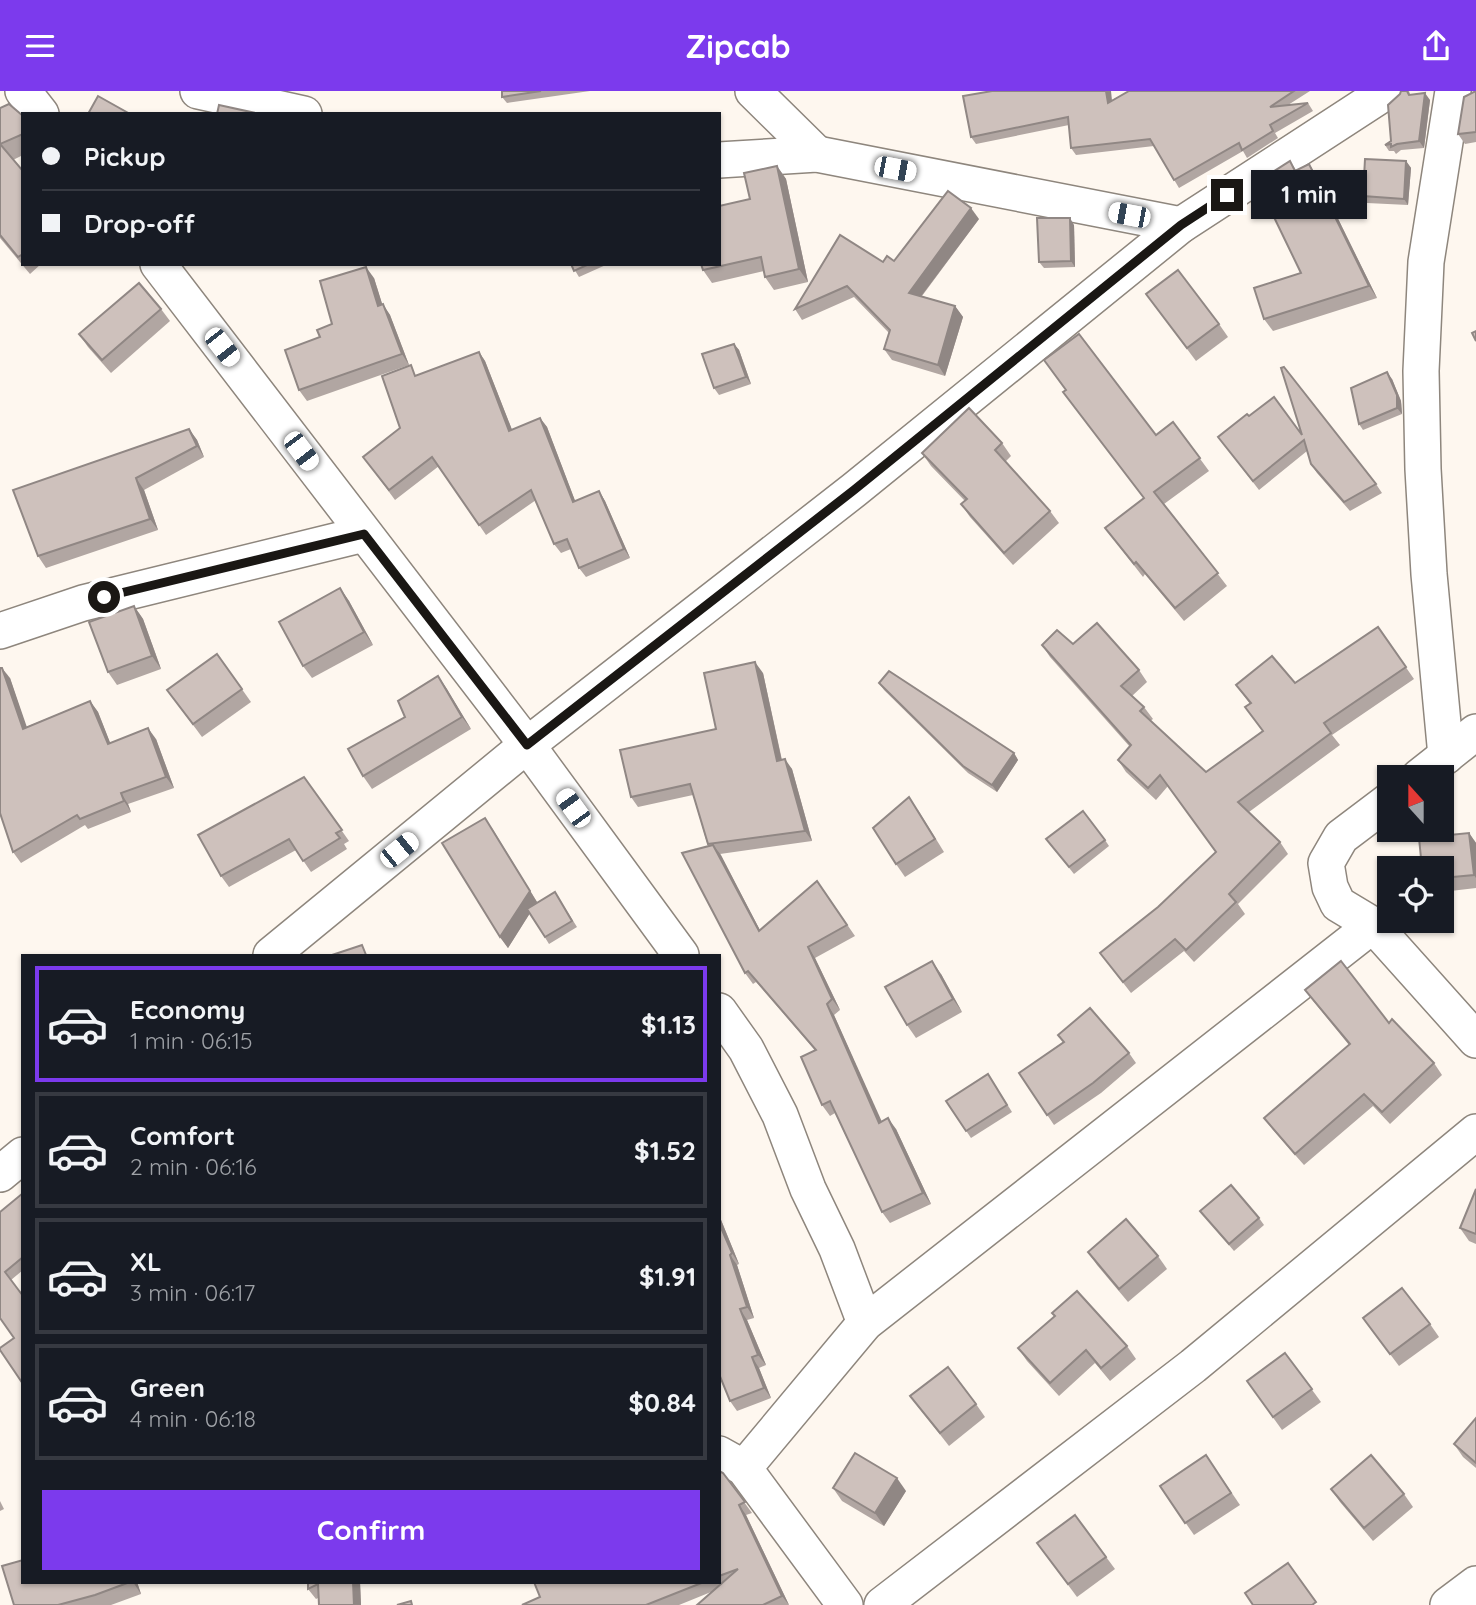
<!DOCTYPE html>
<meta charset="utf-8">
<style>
:root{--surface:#171b24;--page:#20242c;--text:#f1f3f6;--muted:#9ea1a6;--line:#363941;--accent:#7c3aed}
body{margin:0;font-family:Quicksand,sans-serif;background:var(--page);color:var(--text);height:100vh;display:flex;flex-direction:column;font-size:26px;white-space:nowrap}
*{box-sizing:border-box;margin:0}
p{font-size:23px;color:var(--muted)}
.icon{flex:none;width:38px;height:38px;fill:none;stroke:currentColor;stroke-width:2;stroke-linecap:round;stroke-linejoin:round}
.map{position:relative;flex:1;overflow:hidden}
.drawer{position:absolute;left:21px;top:863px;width:700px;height:630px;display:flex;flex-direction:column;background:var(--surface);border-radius:0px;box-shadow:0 2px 5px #0004}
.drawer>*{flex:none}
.top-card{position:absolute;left:21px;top:21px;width:700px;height:154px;border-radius:0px;box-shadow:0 2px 5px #0004;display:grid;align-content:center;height:154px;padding:0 21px;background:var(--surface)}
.needle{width:46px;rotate:339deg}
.tools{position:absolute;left:1377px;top:674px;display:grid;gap:14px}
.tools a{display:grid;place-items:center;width:77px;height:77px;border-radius:0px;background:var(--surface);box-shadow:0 2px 5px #0004;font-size:35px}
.end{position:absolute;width:32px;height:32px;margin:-16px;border:9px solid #1a1714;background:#fff;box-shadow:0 0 0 4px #fff}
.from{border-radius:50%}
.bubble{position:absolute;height:49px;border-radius:0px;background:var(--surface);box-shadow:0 2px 5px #0004;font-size:23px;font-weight:800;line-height:49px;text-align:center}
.car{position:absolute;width:21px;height:42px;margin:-21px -10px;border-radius:9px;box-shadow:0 0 5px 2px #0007;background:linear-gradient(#fff 24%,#345 0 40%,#fff 0 76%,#345 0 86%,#fff 0)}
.top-card b{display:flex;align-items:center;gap:24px;height:66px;font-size:26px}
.top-card b+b{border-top:2px solid var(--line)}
.top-card i{width:18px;height:18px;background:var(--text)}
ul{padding:12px 0 0;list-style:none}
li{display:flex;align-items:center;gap:21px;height:116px;margin:0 14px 10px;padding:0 7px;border:4px solid var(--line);border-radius:0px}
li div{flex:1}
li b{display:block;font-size:26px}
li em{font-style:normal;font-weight:800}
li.selected{border-color:var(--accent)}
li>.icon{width:63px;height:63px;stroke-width:1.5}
.cta{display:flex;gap:14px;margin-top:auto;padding:14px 21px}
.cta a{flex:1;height:80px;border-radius:0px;background:var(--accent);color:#fff;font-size:28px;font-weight:800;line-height:80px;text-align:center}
header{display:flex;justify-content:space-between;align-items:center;height:91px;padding:0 21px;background:var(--accent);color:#fff;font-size:32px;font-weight:800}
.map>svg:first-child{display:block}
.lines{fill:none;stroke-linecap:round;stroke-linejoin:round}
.street-casing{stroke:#8e867d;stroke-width:38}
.street{stroke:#fff;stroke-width:35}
.wall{fill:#b1a6a2}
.shaded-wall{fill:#908784}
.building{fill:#cec1bc;stroke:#908784;stroke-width:2}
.route{stroke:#1a1714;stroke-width:9}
</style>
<header><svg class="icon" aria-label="menu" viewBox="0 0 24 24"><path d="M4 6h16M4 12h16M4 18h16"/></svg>Zipcab<svg class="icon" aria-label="share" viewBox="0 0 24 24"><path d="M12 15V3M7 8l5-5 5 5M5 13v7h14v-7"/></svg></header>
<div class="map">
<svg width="1476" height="1514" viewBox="0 0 1476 1514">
<rect width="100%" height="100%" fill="#fef7ef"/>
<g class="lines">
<defs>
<g id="street">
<polyline points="23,0 41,23"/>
<polyline points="198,0 304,23"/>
<polyline points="753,0 817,63"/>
<polyline points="719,69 817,63 1181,134"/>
<polyline points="158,173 527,654 681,864"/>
<polyline points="0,540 83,512 364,443"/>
<polyline points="1446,665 1429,483 1423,378 1421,280 1426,171 1453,0"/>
<polyline points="1419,686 1476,641"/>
<polyline points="1390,709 1341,746 1326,772 1330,796 1338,813 1373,834 1476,949"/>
<polyline points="271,864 527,654 854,399 1181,134 1387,0"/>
<polyline points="719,920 746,958 780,1024 808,1098 837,1158 865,1232"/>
<polyline points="0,1083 23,1064"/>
<polyline points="719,1363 744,1377 845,1514"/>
<polyline points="744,1377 865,1232 1373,834"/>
<polyline points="882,1514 1193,1275 1476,1041"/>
<polyline points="1448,1514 1476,1493"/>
</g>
</defs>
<use href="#street" class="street-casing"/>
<use href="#street" class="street"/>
</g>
<g class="wall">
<polygon points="502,0 590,0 507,12 502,6"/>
<polygon points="1129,0 1310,0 1288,14 1308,12 1313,20 1275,42 1278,47 1247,67 1243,60 1179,97 1154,55 1076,64 1071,57 1069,34 976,53 971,46 1112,9"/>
<polygon points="1401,0 1409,0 1410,3 1430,9 1424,57 1401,59 1396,63 1394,60 1389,60 1385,54 1391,50"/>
<polygon points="1476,0 1476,51 1465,53 1458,43"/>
<polygon points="0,17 23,25 23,64 13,69 23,80 23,173 41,173 30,183 0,147"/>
<polygon points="1290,70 1296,79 1309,73 1317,85 1377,207 1273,240 1264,228 1301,182"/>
<polygon points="1406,70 1411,77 1408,114 1367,112 1363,105"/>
<polygon points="777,75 786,88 808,191 774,199 765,186 764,180 712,192 703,179 750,108"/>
<polygon points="979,128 922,205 955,215 963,226 945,285 892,269 884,258 889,242 854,206 802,229 795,218 883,171 894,170"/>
<polygon points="1074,134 1075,176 1044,177 1039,171"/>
<polygon points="571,173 608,173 579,186"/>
<polygon points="374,187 382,213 390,224 409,274 307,310 299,299 320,246"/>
<polygon points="1146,203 1219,233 1228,246 1196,270"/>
<polygon points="161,218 170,230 111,282 88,256 79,243"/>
<polygon points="734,253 739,259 751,293 719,304 714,297"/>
<polygon points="479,261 485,270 512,339 540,327 547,336 575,410 599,400 605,410 630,467 586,486 579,477 571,458 561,462 554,453 536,409 486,444 439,375 395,409 370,375 400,337 418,284"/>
<polygon points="1392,288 1401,310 1402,323 1363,339 1359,333"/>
<polygon points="1063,301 1156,344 1173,331 1209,380 1164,413 1227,495 1184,530 1145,483 1143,486 1105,437 1144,407"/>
<polygon points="1249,325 1302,344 1376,393 1382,402 1350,420 1317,382 1311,373 1307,360 1259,399 1218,346"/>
<polygon points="189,338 197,349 204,366 144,399 158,439 46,477 38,465"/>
<polygon points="1002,352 1011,365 1005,371 1050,420 1059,432 1013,474 970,426 961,413 965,410 931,375 922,362"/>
<polygon points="340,497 349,510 373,554 312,587 303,575"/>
<polygon points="134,515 143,528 161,578 117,594 108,581"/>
<polygon points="1378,536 1414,588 1332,644 1340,654 1249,721 1280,751 1288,763 1238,813 1245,823 1194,871 1184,860 1131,902 1100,862 1158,816 1216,761 1168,695 1156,709 1126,681 1118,669 1130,656 1050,566 1042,554 1073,553 1139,579 1147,591 1132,605 1144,616 1153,628 1150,630 1206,681 1263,640 1250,613 1236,594 1295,592"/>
<polygon points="217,563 251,611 202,646 167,599"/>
<polygon points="763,582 782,669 792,678 812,750 720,763 760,839 817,790 855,845 815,867 840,919 834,924 881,1031 896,1038 931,1113 890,1132 882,1121 835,1022 830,1025 822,1014 815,959 756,891 753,893 745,882 693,704 638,716 631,706 716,638"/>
<polygon points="438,585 471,638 372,698 363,685 405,626"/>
<polygon points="10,587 26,636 90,610 98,621 110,652 156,648 174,697 128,713 131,721 88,738 85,734 21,772 13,761"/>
<polygon points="879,592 1014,662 1018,669 997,701 968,682 884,599"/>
<polygon points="304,686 349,750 344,753 347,758 311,781 296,759 229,796 221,785"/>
<polygon points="918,719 944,761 905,786 896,773"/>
<polygon points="492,737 537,811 536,812 555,801 577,836 549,853 530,822 508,857 500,846"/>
<polygon points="1469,742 1476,752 1476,797 1442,801 1442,777"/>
<polygon points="1046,748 1105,749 1109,755 1074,783"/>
<polygon points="941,883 962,921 916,947 907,934"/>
<polygon points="1305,899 1389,932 1434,972 1442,984 1390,1033 1373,1015 1304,1074 1273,1039 1264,1027 1349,954 1314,911"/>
<polygon points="1058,944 1129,962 1136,972 1101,1002 1054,1034 1019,982 1063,951"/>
<polygon points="988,983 1012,1021 971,1047 946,1010"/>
<polygon points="1476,1098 1476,1153 1469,1150 1460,1137"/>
<polygon points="23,1102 23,1179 11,1189 14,1247 0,1227 0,1121"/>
<polygon points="1200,1120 1259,1127 1264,1134 1234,1160"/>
<polygon points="719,1124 739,1173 737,1174 754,1227 747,1229 766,1274 759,1277 771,1307 737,1320 730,1310"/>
<polygon points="1088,1161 1158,1165 1167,1178 1128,1211 1097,1174"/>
<polygon points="1363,1227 1430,1233 1439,1246 1399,1275"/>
<polygon points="1127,1255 1136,1268 1110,1290 1095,1272 1059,1305 1027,1270 1018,1257"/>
<polygon points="1285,1262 1321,1311 1282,1339 1247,1290"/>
<polygon points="910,1305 976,1313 985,1326 949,1355"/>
<polygon points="1476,1327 1476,1377 1463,1366 1454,1353"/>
<polygon points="1206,1364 1240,1414 1194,1444 1160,1395"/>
<polygon points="719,1380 723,1382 752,1422 746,1424 789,1514 697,1514 711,1501 679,1514 522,1514 540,1506 534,1491 719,1491"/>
<polygon points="833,1397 906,1400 884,1435 842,1410"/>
<polygon points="1331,1398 1404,1403 1413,1416 1373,1450 1340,1411"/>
<polygon points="0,1410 4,1418 0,1420"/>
<polygon points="1075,1424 1115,1478 1077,1506 1037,1452"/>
<polygon points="23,1491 137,1491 141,1503 111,1514 14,1514"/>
<polygon points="308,1491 360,1491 361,1514 319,1514 318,1507 316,1508 308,1498"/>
</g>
<g class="shaded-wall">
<polygon points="1106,0 1111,0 1113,19 1108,12"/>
<polygon points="1425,2 1430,9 1424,57 1419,50"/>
<polygon points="1406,70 1411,77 1408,114 1404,108"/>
<polygon points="1309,73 1317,85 1377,207 1369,195"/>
<polygon points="777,75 786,88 808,191 799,178"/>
<polygon points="971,117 979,128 916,212 909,202"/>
<polygon points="1070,127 1074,134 1075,176 1071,170"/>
<polygon points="366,176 374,187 386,225 378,215"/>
<polygon points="383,213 390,224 409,274 402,263"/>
<polygon points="955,215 963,226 945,285 938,274"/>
<polygon points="734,253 739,259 751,293 746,286"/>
<polygon points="479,261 485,270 516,349 509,340"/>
<polygon points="1387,281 1392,288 1401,310 1402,323 1397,317"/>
<polygon points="540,327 547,336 579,420 573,411"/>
<polygon points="189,338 197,349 204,366 197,355"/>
<polygon points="136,387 144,399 158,439 150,428"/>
<polygon points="599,400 605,410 630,467 624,458"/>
<polygon points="340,497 349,510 373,554 364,541"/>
<polygon points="134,515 143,528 161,578 152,565"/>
<polygon points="755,571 763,582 784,680 777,670"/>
<polygon points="2,577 10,587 31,648 23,638"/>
<polygon points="438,585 447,598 471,638 462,626"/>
<polygon points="90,610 98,621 115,664 108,653"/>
<polygon points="148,637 156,648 174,697 166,686"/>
<polygon points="1014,662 1018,669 997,701 992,694"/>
<polygon points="785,668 792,678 812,750 805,740"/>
<polygon points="121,702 128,713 131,721 124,710"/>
<polygon points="485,727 537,811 508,857 500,846"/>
<polygon points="1469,742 1476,752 1476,787 1474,784"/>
<polygon points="713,754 721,764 766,851 759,840"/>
<polygon points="808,856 815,867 840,919 832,908"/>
<polygon points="932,870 941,883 962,921 953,908"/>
<polygon points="827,913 834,924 887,1042 879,1032"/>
<polygon points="888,1027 896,1038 931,1113 923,1102"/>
<polygon points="719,1124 739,1173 732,1162 719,1132"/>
<polygon points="730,1164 737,1174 754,1227 747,1216"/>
<polygon points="740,1218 747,1229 766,1274 758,1264"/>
<polygon points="752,1266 759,1277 771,1307 764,1297"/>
<polygon points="897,1387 906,1400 884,1435 875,1422"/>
<polygon points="739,1414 746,1424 789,1514 782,1505"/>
<polygon points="133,1491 137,1491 141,1503"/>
<polygon points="353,1491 360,1491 361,1514 354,1514"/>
</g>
<g class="building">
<polygon points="502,0 541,0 502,6"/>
<polygon points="992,0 1106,0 1108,12 1129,0 1294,0 1270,16 1308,12 1270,34 1273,40 1242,59 1239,52 1174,89 1150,48 1071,57 1068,26 971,46 963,5"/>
<polygon points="1401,0 1407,0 1409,4 1425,2 1419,50 1397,53 1391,56 1391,53 1385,54 1391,50 1388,14 1400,3"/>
<polygon points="1476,0 1476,41 1458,43 1464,6"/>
<polygon points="98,5 130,23 88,23"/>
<polygon points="9,13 23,25 23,43 0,53 0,17"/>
<polygon points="219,14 260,23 217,23"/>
<polygon points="0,53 23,80 23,163 18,166 0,144"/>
<polygon points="1365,68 1406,70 1404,108 1363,105"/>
<polygon points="1290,70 1295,80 1309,73 1369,195 1264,228 1254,197 1301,182 1257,91"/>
<polygon points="777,75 799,178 765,186 761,166 703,179 701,173 719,173 719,115 750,108 744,82"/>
<polygon points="948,100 971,117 909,202 955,215 938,274 884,258 890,239 847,195 795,218 840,144 883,171 887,165 894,170"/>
<polygon points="1037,127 1070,127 1071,170 1039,171"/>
<polygon points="571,173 589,173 574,180"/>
<polygon points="366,176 378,215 383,213 402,263 299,299 285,259 320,246 317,239 332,233 320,190"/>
<polygon points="1178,179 1219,233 1187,257 1146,203"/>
<polygon points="139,192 161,218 102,269 79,243"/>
<polygon points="1476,240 1476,250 1472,242"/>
<polygon points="1079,243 1156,344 1173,331 1200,367 1154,401 1218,482 1175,517 1136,471 1134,473 1105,437 1144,407 1063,301 1066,299 1044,269"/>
<polygon points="734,253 746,286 714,297 702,263"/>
<polygon points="479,261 509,340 540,327 573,411 599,400 624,458 579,477 567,448 554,453 531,399 479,434 432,366 389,399 363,366 400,337 382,285 411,274 415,285"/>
<polygon points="1284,276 1376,393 1344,411 1311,373 1304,349 1253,390 1218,346 1247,323 1249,325 1274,306 1302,344 1281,277"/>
<polygon points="1387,281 1397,304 1397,317 1359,333 1351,297"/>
<polygon points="969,317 1002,352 995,359 1050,420 1004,462 961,413 967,408 922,362"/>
<polygon points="189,338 197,355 136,387 150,428 38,465 13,399"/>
<polygon points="340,497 364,541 303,575 279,531"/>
<polygon points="134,515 152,565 108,581 89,531"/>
<polygon points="1097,532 1139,579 1121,595 1144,616 1140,620 1206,681 1263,640 1245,616 1251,612 1236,594 1272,565 1295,592 1378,536 1406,576 1324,632 1331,642 1238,711 1280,751 1229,803 1236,811 1186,859 1175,848 1123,891 1100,862 1158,816 1216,761 1160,684 1148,697 1118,669 1131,654 1042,554 1057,539 1073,553"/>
<polygon points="217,563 242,598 193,633 167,599"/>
<polygon points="755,571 777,670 785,668 805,740 708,753 690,693 631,706 620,659 716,638 704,582"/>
<polygon points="0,577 2,577 23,638 90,610 108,653 148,637 166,686 121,702 124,710 80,728 77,724 13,761 0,722"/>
<polygon points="889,580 1014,662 992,694 963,675 879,592"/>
<polygon points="438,585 462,626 363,685 348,658 405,626 398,610"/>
<polygon points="304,686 342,739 336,742 340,747 303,770 289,748 221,785 198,744"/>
<polygon points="909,706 935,748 896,773 873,737"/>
<polygon points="1083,720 1105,749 1069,776 1046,748"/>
<polygon points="485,727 530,800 500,846 442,752"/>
<polygon points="1469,742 1474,784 1442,787 1442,777 1422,777 1419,747"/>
<polygon points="713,754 759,840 817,790 847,834 808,856 832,908 827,913 879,1032 888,1027 923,1102 882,1121 830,1010 822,1014 801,966 816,959 748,880 745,882 682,762"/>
<polygon points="555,801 572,830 545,846 527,818"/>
<polygon points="362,854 366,864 332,864"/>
<polygon points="932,870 953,908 907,934 885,896"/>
<polygon points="1341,870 1389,932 1392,928 1434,972 1382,1021 1364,1003 1295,1063 1264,1027 1350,953 1305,899"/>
<polygon points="1090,917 1129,962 1093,992 1047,1024 1019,982 1064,951 1058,944"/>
<polygon points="988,983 1007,1014 966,1040 946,1010"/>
<polygon points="1231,1094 1259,1127 1229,1153 1200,1120"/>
<polygon points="1476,1098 1476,1143 1460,1137"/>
<polygon points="23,1102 23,1166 5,1181 23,1205 23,1293 0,1259 0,1257 14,1247 0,1227 0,1121"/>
<polygon points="1126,1128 1158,1165 1119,1198 1088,1161"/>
<polygon points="719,1132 732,1162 730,1164 747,1216 740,1218 758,1264 752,1266 764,1297 730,1310 719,1283"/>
<polygon points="1402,1197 1430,1233 1390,1263 1363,1227"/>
<polygon points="1077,1200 1127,1255 1101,1277 1086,1259 1050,1292 1018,1257 1055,1225 1052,1222"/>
<polygon points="1285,1262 1312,1298 1273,1326 1247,1290"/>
<polygon points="948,1276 976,1313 940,1342 910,1305"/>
<polygon points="1476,1327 1476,1372 1454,1353"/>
<polygon points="855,1362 897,1387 875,1422 833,1397"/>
<polygon points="1206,1364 1231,1402 1185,1432 1160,1395"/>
<polygon points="1371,1364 1404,1403 1364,1437 1331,1398"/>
<polygon points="719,1380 723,1382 745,1411 739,1414 782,1505 763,1514 697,1514 738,1478 719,1485"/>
<polygon points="1075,1424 1106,1466 1068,1493 1037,1452"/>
<polygon points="23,1469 23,1491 130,1491 95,1504 58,1514 14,1514 2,1475"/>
<polygon points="1288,1472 1316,1511 1312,1514 1253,1514 1245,1502"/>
<polygon points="308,1491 353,1491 354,1514 319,1514 318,1493 308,1498"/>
<polygon points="534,1491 704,1491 646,1514 522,1514 540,1506"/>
<polygon points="411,1510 412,1514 397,1514"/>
</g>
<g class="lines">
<polyline class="route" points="104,506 364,443 527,654 854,399 1181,134 1227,104"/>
</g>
</svg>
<div class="tools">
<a><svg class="needle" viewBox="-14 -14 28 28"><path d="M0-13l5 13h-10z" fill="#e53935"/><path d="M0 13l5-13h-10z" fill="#9ea1a6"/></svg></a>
<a><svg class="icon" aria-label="locate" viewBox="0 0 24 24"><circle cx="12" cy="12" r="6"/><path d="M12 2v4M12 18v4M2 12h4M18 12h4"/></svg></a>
</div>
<i class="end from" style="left:104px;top:506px"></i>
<i class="end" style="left:1227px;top:104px"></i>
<div class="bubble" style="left:1251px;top:79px;width:116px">1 min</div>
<i class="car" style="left:895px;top:78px;rotate:101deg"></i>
<i class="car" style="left:1129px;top:124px;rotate:281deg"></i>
<i class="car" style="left:222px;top:256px;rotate:142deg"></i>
<i class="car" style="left:301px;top:360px;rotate:143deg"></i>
<i class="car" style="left:573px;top:717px;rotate:324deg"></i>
<i class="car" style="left:399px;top:759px;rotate:51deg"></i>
<div class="top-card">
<b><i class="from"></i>Pickup</b>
<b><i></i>Drop-off</b>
</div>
<section class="drawer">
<ul>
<li class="selected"><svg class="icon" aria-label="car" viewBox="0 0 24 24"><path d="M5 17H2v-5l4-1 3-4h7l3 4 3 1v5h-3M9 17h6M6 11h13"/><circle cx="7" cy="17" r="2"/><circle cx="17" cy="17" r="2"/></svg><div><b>Economy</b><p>1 min · 06:15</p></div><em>$1.13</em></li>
<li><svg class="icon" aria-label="car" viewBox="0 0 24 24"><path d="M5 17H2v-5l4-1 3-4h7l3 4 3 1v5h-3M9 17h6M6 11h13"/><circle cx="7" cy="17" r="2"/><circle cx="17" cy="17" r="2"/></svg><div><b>Comfort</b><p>2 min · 06:16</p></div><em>$1.52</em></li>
<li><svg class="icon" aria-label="car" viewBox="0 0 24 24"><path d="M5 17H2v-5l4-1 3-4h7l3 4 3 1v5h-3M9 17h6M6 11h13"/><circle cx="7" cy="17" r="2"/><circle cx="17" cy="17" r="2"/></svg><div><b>XL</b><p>3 min · 06:17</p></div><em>$1.91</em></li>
<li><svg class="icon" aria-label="car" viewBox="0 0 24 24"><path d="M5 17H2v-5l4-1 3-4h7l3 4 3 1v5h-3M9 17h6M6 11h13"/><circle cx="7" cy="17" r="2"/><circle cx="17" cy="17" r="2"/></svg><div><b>Green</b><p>4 min · 06:18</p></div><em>$0.84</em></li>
</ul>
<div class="cta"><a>Confirm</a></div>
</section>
</div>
